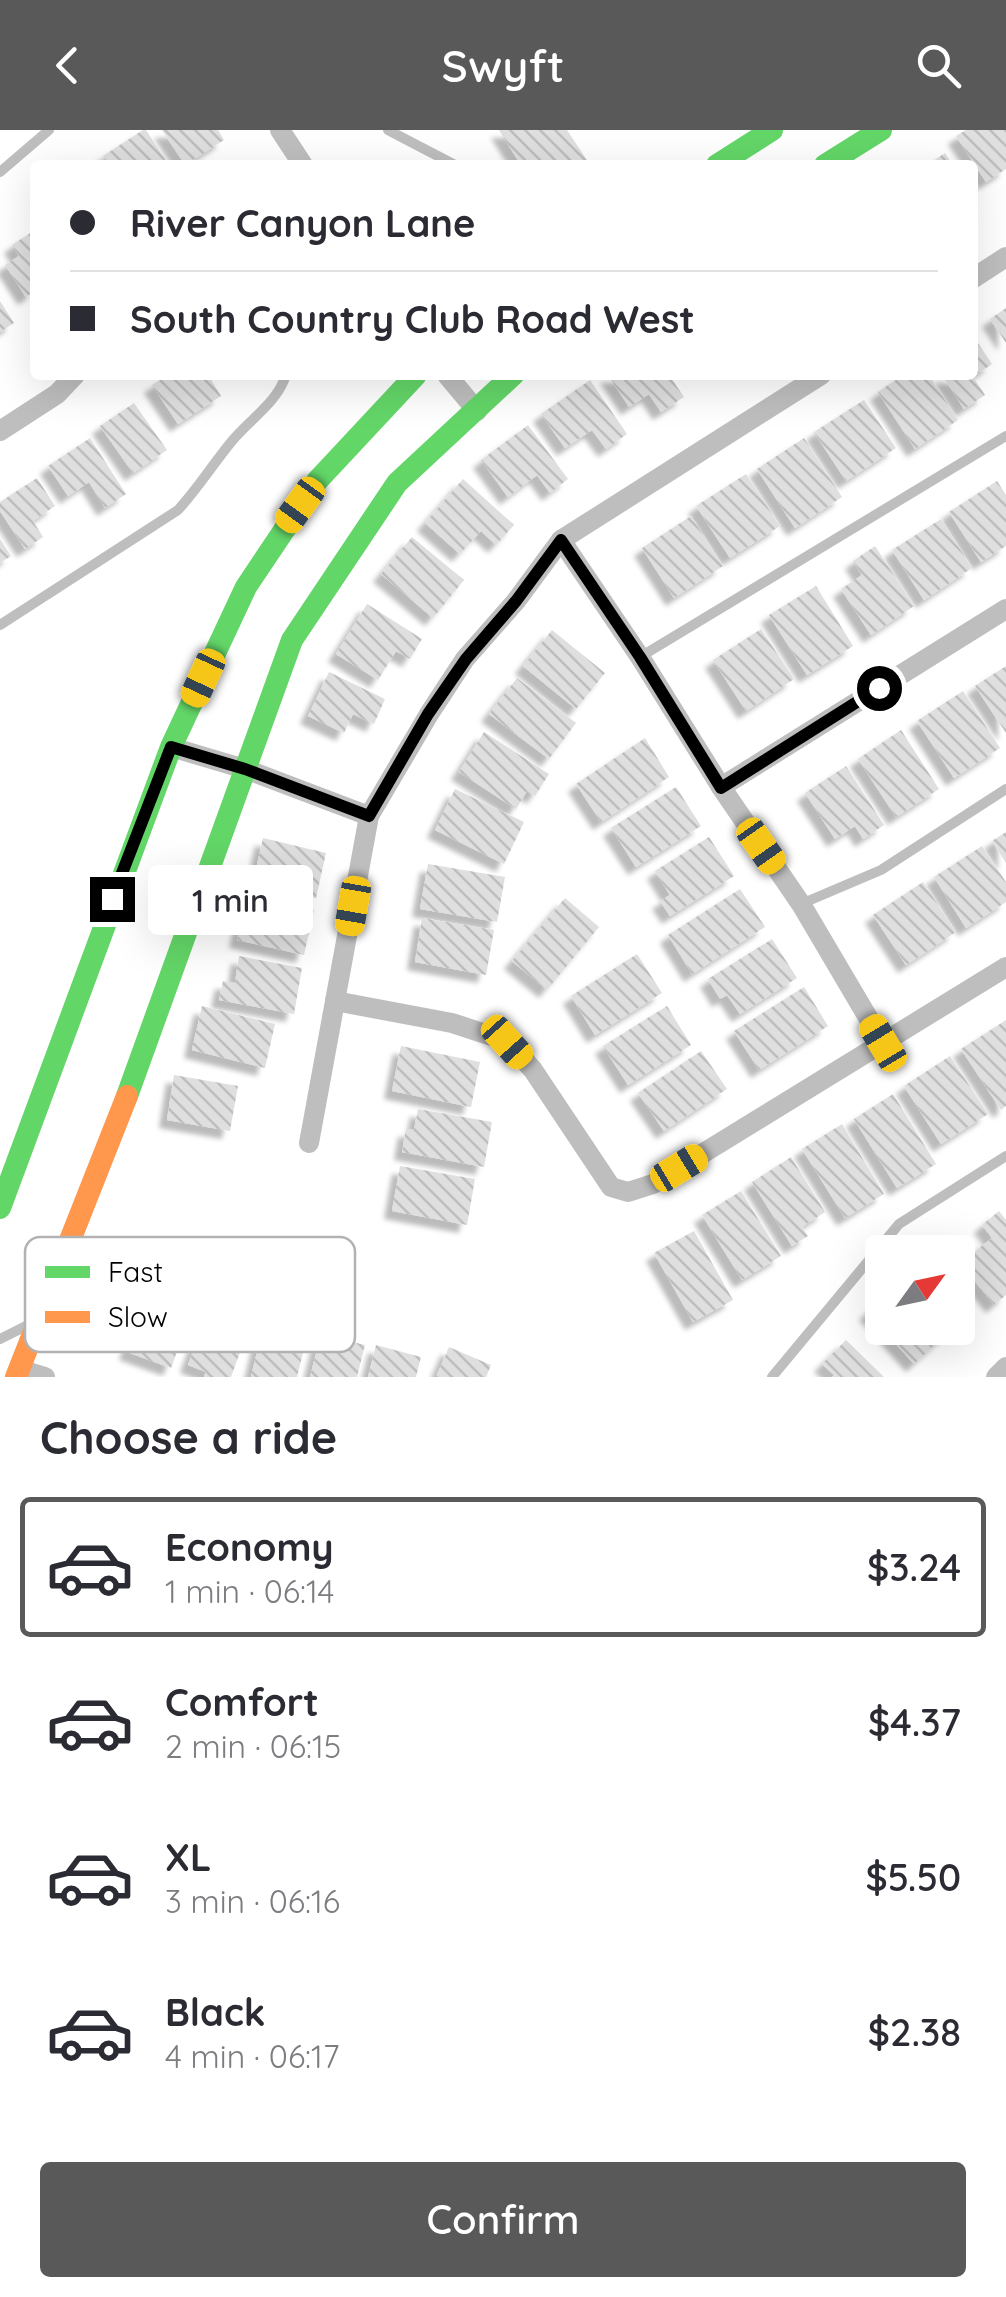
<!DOCTYPE html>
<meta charset="utf-8">
<style>
:root{--surface:#fff;--page:#f7f7f7;--text:#2b2b33;--muted:#7c7c81;--line:#e1e1e2;--accent:#595959}
body{margin:0;font-family:Quicksand,sans-serif;background:var(--page);color:var(--text);height:100vh;display:flex;flex-direction:column;font-size:38px;white-space:nowrap}
*{box-sizing:border-box;margin:0}
p{font-size:32px;color:var(--muted)}
.icon{flex:none;width:55px;height:55px;fill:none;stroke:currentColor;stroke-width:2;stroke-linecap:round;stroke-linejoin:round}
.map{position:relative;height:1247px;overflow:hidden}
.panel{display:flex;flex-direction:column;background:var(--surface);flex:1}
.panel>*{flex:none}
.banner{position:absolute;left:30px;top:30px;width:948px;height:220px;border-radius:10px;box-shadow:0 10px 40px #0002;display:grid;align-content:center;height:220px;padding:0 40px;background:var(--surface)}
.needle{width:65px;rotate:57deg}
.controls{position:absolute;left:865px;top:1105px;display:grid;gap:20px}
.controls a{display:grid;place-items:center;width:110px;height:110px;border-radius:10px;background:var(--surface);box-shadow:0 10px 40px #0002;font-size:50px}
.end{position:absolute;width:45px;height:45px;margin:-22px;border:12px solid #000;background:#fff;box-shadow:0 0 0 5px #fff}
.from{border-radius:50%}
.bubble{position:absolute;height:70px;border-radius:10px;background:var(--surface);box-shadow:0 10px 40px #0002;font-size:32px;font-weight:600;line-height:70px;text-align:center}
.car{position:absolute;width:30px;height:60px;margin:-30px -15px;border-radius:12px;box-shadow:0 0 8px 2px #0007;background:linear-gradient(#f5c518 24%,#345 0 40%,#f5c518 0 76%,#345 0 86%,#f5c518 0)}
.banner b{display:flex;align-items:center;gap:35px;height:95px;font-size:38px}
.banner b+b{border-top:2px solid var(--line)}
.banner i{width:25px;height:25px;background:var(--text)}
ul{padding:0;list-style:none}
li{display:flex;align-items:center;gap:30px;height:140px;margin:0 20px 15px;padding:0 20px;border:5px solid transparent;border-radius:10px}
li div{flex:1}
li b{display:block;font-size:38px}
li em{font-style:normal;font-weight:600}
li.selected{border-color:var(--accent)}
li>.icon{width:90px;height:90px;stroke-width:1.5}
h2{padding:0 40px;font-size:45px;line-height:120px}
.cta{display:flex;gap:20px;margin-top:auto;padding:20px 40px}
.cta a{flex:1;height:115px;border-radius:10px;background:var(--accent);color:#fff;font-size:40px;font-weight:600;line-height:115px;text-align:center}
header{display:flex;justify-content:space-between;align-items:center;height:130px;padding:0 40px;background:var(--accent);color:#fff;font-size:45px;font-weight:600}
.map>svg:first-child{display:block}
.building{fill:url(#building-back-hatch);filter:url(#shadow)}
.lines{fill:none;stroke-linecap:round;stroke-linejoin:round}
.lane{stroke:#bebebe;stroke-width:10}
.street{stroke:#bebebe;stroke-width:20}
.fast{stroke:#63d668;stroke-width:22}
.slow{stroke:#ff974d;stroke-width:22}
.route{stroke:#000;stroke-width:12}
.key{fill:#fff;stroke:#b2b2b2;stroke-width:2.5}
.key-label{font-size:28px;fill:#000}
</style>
<header><svg class="icon" aria-label="back" viewBox="0 0 24 24"><path d="M15 5l-7 7 7 7"/></svg>Swyft<svg class="icon" aria-label="search" viewBox="0 0 24 24"><circle cx="10" cy="10" r="6"/><path d="M15 15l6 6"/></svg></header>
<div class="map">
<svg width="1006" height="1247" viewBox="0 0 1006 1247">
<defs>
<pattern id="building-back-hatch" width="6" height="6" patternUnits="userSpaceOnUse" patternTransform="scale(2.5)"><rect width="6" height="6" fill="#dfdfdf"/><path d="M-1 5l2 2M0 0l6 6M5-1l2 2" fill="none" stroke="#bebebe"/></pattern>
<filter id="shadow"><feDropShadow dx="-8" dy="8" stdDeviation="2.5" flood-color="#0004"/></filter>
</defs>
<rect width="100%" height="100%" fill="#fff"/>
<g class="building">
<polygon points="143,0 146,0 169,35 109,35 103,26"/>
<polygon points="162,0 218,0 224,10 185,35"/>
<polygon points="499,0 567,0 587,30 580,35 521,35"/>
<polygon points="966,0 1006,0 1006,39 986,52 956,6"/>
<polygon points="945,23 953,35 927,35"/>
<polygon points="35,100 35,161 26,167 5,135 19,126 12,115"/>
<polygon points="0,171 14,193 0,202"/>
<polygon points="1006,178 1006,213 990,189"/>
<polygon points="972,204 992,234 973,247 985,265 964,279 942,245 972,247"/>
<polygon points="168,245 208,245 221,266 178,294 152,255"/>
<polygon points="608,245 669,245 684,267 661,282 649,264 629,277"/>
<polygon points="903,245 929,245 958,290 915,319 878,262"/>
<polygon points="590,250 627,304 606,319 592,300 565,318 541,284"/>
<polygon points="864,270 896,318 846,351 814,302"/>
<polygon points="134,273 167,320 133,343 100,296"/>
<polygon points="528,295 568,349 550,363 537,345 508,367 481,330"/>
<polygon points="90,308 126,364 105,378 89,352 68,366 48,336"/>
<polygon points="804,308 842,367 795,398 757,339"/>
<polygon points="746,344 780,396 730,428 696,376"/>
<polygon points="37,348 55,376 33,391 43,407 25,419 0,381 0,372"/>
<polygon points="463,349 514,395 496,415 481,401 460,424 425,393"/>
<polygon points="997,351 1006,365 1006,416 981,432 949,382"/>
<polygon points="691,386 723,436 674,468 642,418"/>
<polygon points="941,389 972,438 924,470 892,420"/>
<polygon points="412,407 464,450 433,488 381,444"/>
<polygon points="0,409 11,426 0,433"/>
<polygon points="875,416 914,476 871,505 841,459 862,445 853,431"/>
<polygon points="816,456 853,516 807,545 769,485"/>
<polygon points="367,474 422,509 410,529 396,521 378,550 336,524"/>
<polygon points="761,499 794,549 746,581 713,530"/>
<polygon points="552,500 605,543 576,579 523,536"/>
<polygon points="1006,536 1006,603 975,556"/>
<polygon points="329,542 385,569 374,594 353,584 344,603 308,586"/>
<polygon points="517,548 576,593 549,629 489,584"/>
<polygon points="963,561 1000,618 954,648 917,591"/>
<polygon points="901,600 939,659 896,687 858,629"/>
<polygon points="484,602 549,644 535,666 527,661 516,679 459,642"/>
<polygon points="645,608 669,647 601,692 576,654"/>
<polygon points="846,636 884,695 863,709 855,696 835,709 805,663"/>
<polygon points="676,657 701,696 636,737 611,698"/>
<polygon points="455,659 524,692 504,734 435,700"/>
<polygon points="1006,702 1006,733 992,711"/>
<polygon points="709,707 734,746 670,786 660,771 670,765 655,741"/>
<polygon points="263,708 326,723 316,768 253,753"/>
<polygon points="982,716 1006,752 1006,772 966,798 934,747"/>
<polygon points="428,734 505,747 497,792 420,779"/>
<polygon points="923,752 956,802 906,835 873,785"/>
<polygon points="740,759 765,797 692,844 668,805"/>
<polygon points="247,765 314,780 304,825 237,810"/>
<polygon points="565,768 599,797 547,860 512,831"/>
<polygon points="422,788 494,800 486,845 415,832"/>
<polygon points="772,809 797,848 740,884 727,865 720,869 708,849"/>
<polygon points="637,824 662,863 595,905 571,866"/>
<polygon points="239,826 302,838 294,884 219,870 223,851 235,853"/>
<polygon points="804,857 828,896 759,940 734,901"/>
<polygon points="202,876 275,894 265,938 192,920"/>
<polygon points="667,876 691,915 628,955 603,916"/>
<polygon points="1006,890 1006,976 1001,980 961,919"/>
<polygon points="401,916 480,932 471,977 392,961"/>
<polygon points="701,921 727,959 664,1001 638,963"/>
<polygon points="950,926 988,984 941,1014 904,956"/>
<polygon points="174,945 238,956 230,1001 167,990"/>
<polygon points="893,964 936,1034 897,1058 854,989"/>
<polygon points="418,979 492,992 484,1037 402,1022 406,999 414,1000"/>
<polygon points="842,994 884,1064 845,1088 802,1019"/>
<polygon points="791,1027 825,1082 802,1097 808,1106 792,1116 752,1052"/>
<polygon points="400,1036 475,1049 467,1095 392,1081"/>
<polygon points="741,1061 781,1126 742,1150 702,1085"/>
<polygon points="999,1081 1006,1090 1006,1165 994,1175 960,1133 992,1108 982,1095"/>
<polygon points="694,1101 733,1170 693,1192 654,1123"/>
<polygon points="155,1144 200,1160 171,1238 127,1222"/>
<polygon points="213,1165 255,1181 231,1247 204,1247 206,1242 188,1235"/>
<polygon points="882,1169 882,1198 953,1198 914,1234 867,1182"/>
<polygon points="265,1188 309,1199 297,1247 251,1247"/>
<polygon points="321,1204 365,1215 357,1247 310,1247"/>
<polygon points="846,1210 884,1247 832,1247 834,1245 822,1234"/>
<polygon points="376,1215 421,1227 416,1247 368,1247"/>
<polygon points="449,1217 491,1235 486,1247 436,1247"/>
</g>
<g class="lines">
<g class="lane">
<polyline points="388,0 455,35"/>
<polyline points="0,42 49,0"/>
<path d="M0,495L178,380C198,358 213,334 232,311C250,289 277,273 286,245"/>
<polyline points="640,527 1006,306"/>
<polyline points="801,774 881,740 1006,659"/>
<polyline points="0,1209 30,1194"/>
<polyline points="772,1247 899,1094 1006,1026"/>
</g>
<g class="street">
<polyline points="280,0 303,35"/>
<polyline points="972,149 1006,127"/>
<polyline points="447,245 477,281"/>
<polyline points="0,301 57,264 75,245"/>
<polyline points="561,410 640,527 721,657 801,774 883,913"/>
<polyline points="171,617 245,639 369,686"/>
<polyline points="721,657 1006,479"/>
<polyline points="335,871 452,893 507,911 533,940 611,1057 628,1062 653,1054 1006,837"/>
<polyline points="309,1013 369,686 429,584 465,529 516,471 561,410 821,245"/>
<polyline points="19,1239 45,1247"/>
<polyline points="996,1247 1006,1237"/>
</g>
<g class="fast">
<polyline points="717,35 772,0"/>
<polyline points="825,35 881,0"/>
<polyline points="127,966 292,510 397,353 513,245"/>
<polyline points="0,1078 171,617 246,457 317,351 416,245"/>
</g>
<polyline class="slow" points="16,1247 127,966"/>
</g>
<g class="lines">
<polyline class="route" points="112,769 171,617 245,639 369,686 428,584 466,529 516,471 561,410 640,527 721,658 879,558"/>
</g>
<rect x="25" y="1107" width="330" height="115" rx="15" class="key"/>
<rect x="45" y="1136" width="45" height="12" fill="#63d668"/>
<rect x="45" y="1181" width="45" height="12" fill="#ff974d"/>
<g class="key-label">
<text x="108" y="1152">Fast</text>
<text x="108" y="1197">Slow</text>
</g>
</svg>
<div class="controls">
<a><svg class="needle" viewBox="-14 -14 28 28"><path d="M0-13l5 13h-10z" fill="#e53935"/><path d="M0 13l5-13h-10z" fill="#7c7c81"/></svg></a>
</div>
<i class="end from" style="left:879px;top:558px"></i>
<i class="end" style="left:112px;top:769px"></i>
<div class="bubble" style="left:148px;top:735px;width:165px">1 min</div>
<i class="car" style="left:300px;top:375px;rotate:216deg"></i>
<i class="car" style="left:203px;top:548px;rotate:205deg"></i>
<i class="car" style="left:761px;top:716px;rotate:145deg"></i>
<i class="car" style="left:353px;top:776px;rotate:190deg"></i>
<i class="car" style="left:507px;top:912px;rotate:138deg"></i>
<i class="car" style="left:883px;top:913px;rotate:329deg"></i>
<i class="car" style="left:679px;top:1038px;rotate:59deg"></i>
<div class="banner">
<b><i class="from"></i>River Canyon Lane</b>
<b><i></i>South Country Club Road West</b>
</div>
</div>
<section class="panel">
<h2>Choose a ride</h2>
<ul>
<li class="selected"><svg class="icon" aria-label="car" viewBox="0 0 24 24"><path d="M5 17H2v-5l4-1 3-4h7l3 4 3 1v5h-3M9 17h6M6 11h13"/><circle cx="7" cy="17" r="2"/><circle cx="17" cy="17" r="2"/></svg><div><b>Economy</b><p>1 min · 06:14</p></div><em>$3.24</em></li>
<li><svg class="icon" aria-label="car" viewBox="0 0 24 24"><path d="M5 17H2v-5l4-1 3-4h7l3 4 3 1v5h-3M9 17h6M6 11h13"/><circle cx="7" cy="17" r="2"/><circle cx="17" cy="17" r="2"/></svg><div><b>Comfort</b><p>2 min · 06:15</p></div><em>$4.37</em></li>
<li><svg class="icon" aria-label="car" viewBox="0 0 24 24"><path d="M5 17H2v-5l4-1 3-4h7l3 4 3 1v5h-3M9 17h6M6 11h13"/><circle cx="7" cy="17" r="2"/><circle cx="17" cy="17" r="2"/></svg><div><b>XL</b><p>3 min · 06:16</p></div><em>$5.50</em></li>
<li><svg class="icon" aria-label="car" viewBox="0 0 24 24"><path d="M5 17H2v-5l4-1 3-4h7l3 4 3 1v5h-3M9 17h6M6 11h13"/><circle cx="7" cy="17" r="2"/><circle cx="17" cy="17" r="2"/></svg><div><b>Black</b><p>4 min · 06:17</p></div><em>$2.38</em></li>
</ul>
<div class="cta"><a>Confirm</a></div>
</section>
